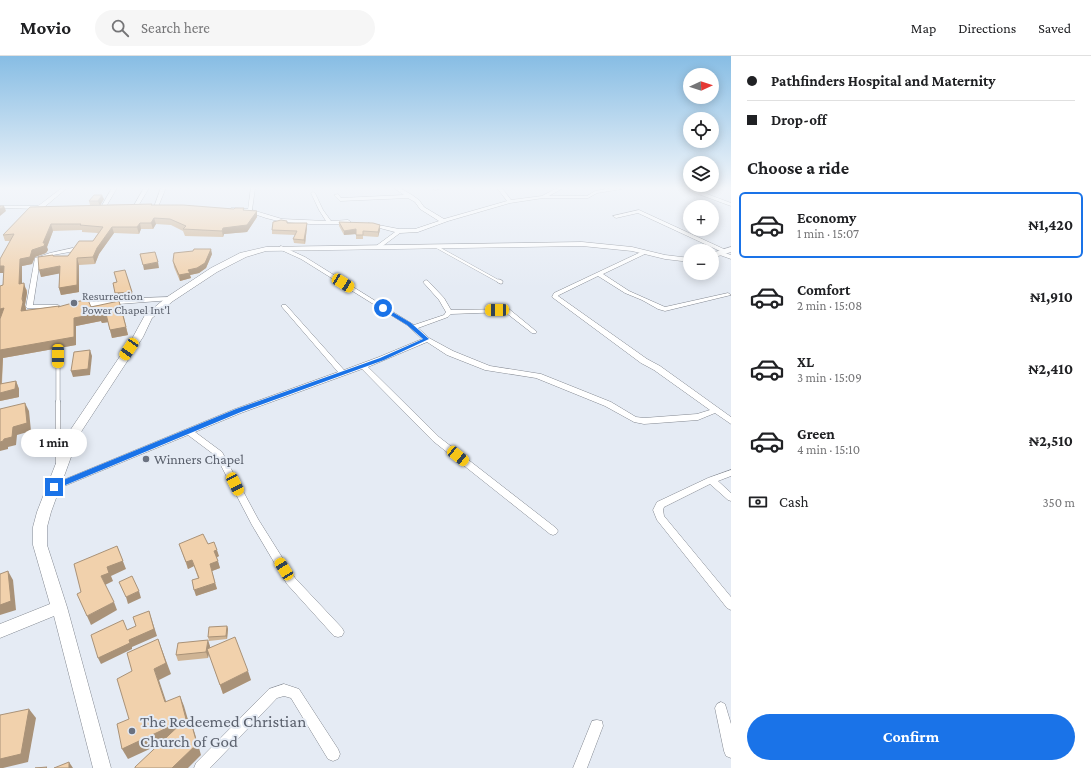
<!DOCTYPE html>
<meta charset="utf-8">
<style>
:root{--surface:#fff;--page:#f6f6f6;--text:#202124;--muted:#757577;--line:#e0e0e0;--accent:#1a73e8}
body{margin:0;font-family:"Crimson Pro",serif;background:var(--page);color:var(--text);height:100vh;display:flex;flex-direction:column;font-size:15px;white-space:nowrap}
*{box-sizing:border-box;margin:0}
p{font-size:13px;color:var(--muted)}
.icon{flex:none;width:22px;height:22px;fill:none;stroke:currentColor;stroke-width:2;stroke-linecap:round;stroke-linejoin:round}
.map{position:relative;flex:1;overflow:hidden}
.drawer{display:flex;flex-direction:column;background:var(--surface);width:360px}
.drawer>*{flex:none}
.guide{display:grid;align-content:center;height:88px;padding:0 16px;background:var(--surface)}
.needle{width:26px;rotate:87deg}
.tools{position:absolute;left:683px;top:12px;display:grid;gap:8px}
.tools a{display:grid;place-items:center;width:36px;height:36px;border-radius:50%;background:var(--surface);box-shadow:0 2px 10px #0003;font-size:20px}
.end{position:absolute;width:18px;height:18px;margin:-9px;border:5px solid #1a73e8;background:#fff;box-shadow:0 0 0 2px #fff}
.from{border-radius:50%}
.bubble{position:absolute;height:28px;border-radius:14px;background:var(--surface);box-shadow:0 2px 10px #0003;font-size:13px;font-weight:700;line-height:28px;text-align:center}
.car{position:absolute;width:12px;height:24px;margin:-12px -6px;border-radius:5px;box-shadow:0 0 3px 1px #0007;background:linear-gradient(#f5c518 24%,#345 0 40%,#f5c518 0 76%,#345 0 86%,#f5c518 0)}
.guide b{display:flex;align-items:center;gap:14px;height:38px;font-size:15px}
.guide b+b{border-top:1px solid var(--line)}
.guide i{width:10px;height:10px;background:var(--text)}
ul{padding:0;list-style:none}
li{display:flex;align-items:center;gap:12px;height:66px;margin:0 8px 6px;padding:0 8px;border:2px solid transparent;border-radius:6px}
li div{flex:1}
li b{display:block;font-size:15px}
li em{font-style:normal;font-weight:700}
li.on{border-color:var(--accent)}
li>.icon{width:36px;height:36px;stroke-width:1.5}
h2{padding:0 16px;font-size:18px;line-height:48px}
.pay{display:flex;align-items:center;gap:10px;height:44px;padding:0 16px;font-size:15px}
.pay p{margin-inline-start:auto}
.action{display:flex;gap:8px;margin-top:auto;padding:8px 16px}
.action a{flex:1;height:46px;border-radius:24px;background:var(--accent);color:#fff;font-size:16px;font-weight:700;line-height:46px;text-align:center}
header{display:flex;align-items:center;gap:24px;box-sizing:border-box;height:56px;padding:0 20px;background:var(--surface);border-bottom:1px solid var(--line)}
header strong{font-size:19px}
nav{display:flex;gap:22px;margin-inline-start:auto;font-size:14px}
.search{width:280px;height:36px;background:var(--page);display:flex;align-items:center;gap:10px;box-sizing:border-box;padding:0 14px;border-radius:22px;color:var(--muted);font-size:15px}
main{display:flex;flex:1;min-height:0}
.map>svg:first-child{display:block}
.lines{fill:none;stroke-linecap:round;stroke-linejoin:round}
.service-far2-casing{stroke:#838891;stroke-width:3}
.service-far1-casing{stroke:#838891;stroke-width:4.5}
.service-casing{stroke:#838891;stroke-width:5.5}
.minor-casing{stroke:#838891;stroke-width:1}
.tertiary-casing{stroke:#838891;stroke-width:1}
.service-far2{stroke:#fff;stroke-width:2.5}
.service-far1{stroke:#fff;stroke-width:3.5}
.service{stroke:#fff;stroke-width:4.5}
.minor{fill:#fff;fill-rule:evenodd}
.tertiary{fill:#fff;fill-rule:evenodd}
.wall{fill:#cfb494}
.shaded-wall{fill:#a99278}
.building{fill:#f1d1ac;stroke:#a99278}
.route{fill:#1a73e8}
.worship-dot{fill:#6b7280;stroke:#e5ebf4;stroke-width:1.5}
.labels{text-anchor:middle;stroke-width:4;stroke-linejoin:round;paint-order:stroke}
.far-worship-label{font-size:12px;fill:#5b616d;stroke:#e5ebf4;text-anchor:start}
.worship-label{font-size:14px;fill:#5b616d;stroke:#e5ebf4;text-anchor:start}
.near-worship-label{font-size:17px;fill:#5b616d;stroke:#e5ebf4;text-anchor:start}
</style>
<header>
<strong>Movio</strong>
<div class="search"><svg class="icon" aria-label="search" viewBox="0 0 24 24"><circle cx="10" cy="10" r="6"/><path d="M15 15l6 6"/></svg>Search here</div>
<nav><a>Map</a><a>Directions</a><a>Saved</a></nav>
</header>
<main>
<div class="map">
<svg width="731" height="712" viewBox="0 0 731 712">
<rect width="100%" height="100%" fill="#e5ebf4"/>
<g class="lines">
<defs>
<polyline id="service-far2" points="435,190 500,226"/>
<g id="service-far1">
<polyline points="499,225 501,226"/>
<polyline points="58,299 58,347"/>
</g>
<polyline id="service" points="58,346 58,407"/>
<g id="minor">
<polygon points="62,132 67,132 42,153 0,152 0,150 38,150"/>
<polygon points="112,132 117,132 104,154 100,154 100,153"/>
<polygon points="144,132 149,132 137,152 133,152 133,151"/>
<polygon points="161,132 167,132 165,134 158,151 154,152 154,151"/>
<polygon points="251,132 255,132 252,154 282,163 326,165 319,154 311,137 313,136 315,137 323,154 331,165 348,164 351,166 348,168 310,168 282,166 266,162 248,156 231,154 231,152 233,152 248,153"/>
<polygon points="394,132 400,132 412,139 419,144 424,151 444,163 507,145 497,132 502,132 511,144 542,140 557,132 563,132 549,140 587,140 595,135 613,132 622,133 597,137 588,142 543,142 510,147 448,165 418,176 400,177 380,192 376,192 376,190 395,176 368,169 368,167 399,173 415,173 439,165 420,153 415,146 408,142 340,145 334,139 338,138 341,142 404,139"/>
<polygon points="433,132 441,132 435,134"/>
<polygon points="690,133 694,133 731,147 731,150 690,135"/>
<polygon points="639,154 726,194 726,196 722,196 731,199 731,203 717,198 717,196 722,196 638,157 616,162 613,160"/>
<polygon points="281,190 305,201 414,269 444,259 446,256 439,244 423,226 426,224 428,225 444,242 451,254 509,253 537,276 536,277 532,277 505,256 451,258 448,261 418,272 429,282 453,295 490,310 541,318 611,346 636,361 644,362 697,358 710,354 654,314 641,307 552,241 554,237 643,195 647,195 647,197 603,218 629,235 665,251 728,237 731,239 665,255 658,253 642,244 625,237 598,220 559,239 558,240 647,303 660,310 731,361 731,368 715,357 698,364 644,368 634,366 605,350 536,322 485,314 447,299 427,286 368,311 439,381 556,472 558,475 556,478 553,479 550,478 433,385 362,313 241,357 195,376 222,396 258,463 295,522 342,572 344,576 342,580 338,581 334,580 287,528 252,469 216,400 188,379 57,433 51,433 49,431 51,429 235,353 338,316 282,251 282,249 286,249 344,314 379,301 422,283 407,269 301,203 279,193 278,192"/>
<polygon points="73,192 76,194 75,195 53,199 40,204 33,249 58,249 61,251 60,252 27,252 26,251 35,202 50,197"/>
<polygon points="170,241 172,242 172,244 79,251 76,249 79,247 138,242"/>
<polygon points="731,414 731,420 718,425 731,437 731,445 728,444 710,428 664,451 663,454 664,460 731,541 731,554 727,552 657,464 653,454 657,446 708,422"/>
<polygon points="284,628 299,633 338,693 340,698 338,703 333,705 328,703 291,642 284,640 277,642 210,712 194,712 196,707 269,633"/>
<polygon points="721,646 725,648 731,668 731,702 726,700 724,695 715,652 717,648"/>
<polygon points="597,664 602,665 603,670 587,712 573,712 592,665"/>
</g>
<g id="tertiary">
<polygon points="582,186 632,191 665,199 690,202 690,206 665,203 632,195 582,190 266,195 246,201 217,216 173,245 152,262 143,281 79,379 51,456 47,471 47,489 67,551 111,712 93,712 54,560 0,582 0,568 50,548 33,489 33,471 37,456 67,379 133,281 145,259 167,241 211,212 240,197 266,191"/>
<polygon points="731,191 731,196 712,202 712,197"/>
</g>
</defs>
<use href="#service-far2" class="service-far2-casing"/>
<use href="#service-far1" class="service-far1-casing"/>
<use href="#service" class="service-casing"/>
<use href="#minor" class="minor-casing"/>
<use href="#tertiary" class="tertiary-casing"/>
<use href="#service-far2" class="service-far2"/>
<use href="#service-far1" class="service-far1"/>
<use href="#service" class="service"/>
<use href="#minor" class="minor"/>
<use href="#tertiary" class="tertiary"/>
</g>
<g class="wall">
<polygon points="104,143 100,149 152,148 152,149 257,155 257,161 247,176 224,178 223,181 185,180 183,175 171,169 156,168 153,173 141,173 139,178 114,177 99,198 95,208 79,209 79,236 61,239 59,232 59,217 41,221 53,200 68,200 93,185 98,177 82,176 82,174 53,175 47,191 48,194 46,197 35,201 32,208 22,210 22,228 27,234 27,237 25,249 26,253 26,254 59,250 59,251 91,251 122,252 128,279 112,282 108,266 102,267 101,265 76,270 76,289 3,302 2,328 16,325 19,333 19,341 0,345 1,261 3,229 10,185 5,185 3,179 90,149 89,145"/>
<polygon points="339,166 380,169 380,174 378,181 363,180 363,183 356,183 356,178 344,179 339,170"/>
<polygon points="287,167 307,167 307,171 305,188 294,187 293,183 295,179 272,178 272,174"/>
<polygon points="212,198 206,212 199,217 190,219 191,222 180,225 174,211 173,205"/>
<polygon points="41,391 37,398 28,398 27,395"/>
<polygon points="179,488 208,488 219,500 216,501 220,512 212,515 217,533 196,540 198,522 194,510 188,513"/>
<polygon points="227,570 228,573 227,583 209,585 208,581"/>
<polygon points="210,590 210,592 251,624 223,638 209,598 208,602 178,605 176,599"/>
</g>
<g class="shaded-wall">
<polygon points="102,139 104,143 100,150 98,145"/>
<polygon points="4,150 6,155 0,160 0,153"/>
<polygon points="257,155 257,161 247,176 224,178 223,181 222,175 223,172"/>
<polygon points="154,162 156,168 153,173 151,167"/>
<polygon points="140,167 141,173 139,178 137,171"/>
<polygon points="307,167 307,171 305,188 304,184"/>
<polygon points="51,168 53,175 47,191 48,194 46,197 35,201 32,208 22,210 22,235 19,228 20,203 32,194 43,187"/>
<polygon points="380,169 380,174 378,181 378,176"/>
<polygon points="112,171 114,177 99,198 95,208 93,201 97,192"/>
<polygon points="356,173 356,178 344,179 344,175"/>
<polygon points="211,193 212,198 206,212 199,217 190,219 191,222 180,225 179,219"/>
<polygon points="77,202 79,209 79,236 61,239 59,232"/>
<polygon points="158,206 159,212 144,214 143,209"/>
<polygon points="0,210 4,210 7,217 0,217"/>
<polygon points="60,210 62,217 41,221 39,214"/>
<polygon points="24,227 27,237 25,249 26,253 24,263 21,255"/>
<polygon points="132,236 134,241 116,243 115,237"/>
<polygon points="119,245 128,279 112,282 110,274"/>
<polygon points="4,252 7,260 0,261 0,253"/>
<polygon points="100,257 106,258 109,266 102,267 101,265 76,270 76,289 3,302 1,336 16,325 19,333 19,341 0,345 0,294 74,262"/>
<polygon points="90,294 92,300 90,319 73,321 71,315"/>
<polygon points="25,347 29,355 31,375 17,379 16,389 8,391 8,393 0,395 0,386 4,383 13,371"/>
<polygon points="40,388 41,391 37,398 35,395"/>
<polygon points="117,490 126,513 111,520 113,525 105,529 101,520 107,511"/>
<polygon points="217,494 219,500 216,502 214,495"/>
<polygon points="192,504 194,510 188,513 186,506"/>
<polygon points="218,505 220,512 212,515 210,508"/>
<polygon points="8,515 13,524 16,554 0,559 0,549"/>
<polygon points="215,527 217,533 196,540 194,534"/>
<polygon points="139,535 141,542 128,548 126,541"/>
<polygon points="114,546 117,554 91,569 87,560"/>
<polygon points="149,555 157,580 132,591 132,593 101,608 98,602 129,584"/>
<polygon points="227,570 228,573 227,583 226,580"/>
<polygon points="158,583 171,618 159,624 170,657 165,646 154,613"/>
<polygon points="208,584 210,590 208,602 206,596"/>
<polygon points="248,615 251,624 223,638 220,629"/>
<polygon points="180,640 184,650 191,674 128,703 122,693"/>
<polygon points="29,653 36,662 28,706 3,712 0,712 0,703"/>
<polygon points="191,666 195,678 201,699 188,712 172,712"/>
<polygon points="69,706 73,712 69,712"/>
</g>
<g class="building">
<polygon points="94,139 102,139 98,145 89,145"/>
<polygon points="152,148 151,149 183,149 234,153 235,152 244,152 243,154 257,155 247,169 223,172 222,175 183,173 186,170 170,163 154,162 151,167 140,167 137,171 112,171 97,192 93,201 77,202 77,229 59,232 60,210 39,214 38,201 53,199 53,200 68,200 79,185 93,185 103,171 80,169 81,168 51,168 43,187 45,187 44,190 32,194 30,201 20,203 19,228 24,227 24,230 22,243 23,246 21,255 59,250 58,251 80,245 88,244 91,251 119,245 126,271 110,274 106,258 100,260 100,257 74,262 74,281 0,294 0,263 4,252 0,253 0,230 3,229 4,210 0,210 0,203 14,178 3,179 30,151"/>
<polygon points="0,150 4,150 0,153"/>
<polygon points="281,164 287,165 287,167 307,167 304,184 293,183 297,175 272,174 273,166"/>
<polygon points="339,166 373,167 380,169 378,176 363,175 363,179 356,179 356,173 344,175"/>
<polygon points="194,193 211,193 205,207 197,212 188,214 190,217 179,219 173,205 174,197 193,195"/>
<polygon points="155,196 158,206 143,209 140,198"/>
<polygon points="125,214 132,236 115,237 113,227 117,226 114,216"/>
<polygon points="90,294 88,313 71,315 74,296"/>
<polygon points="16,325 15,333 0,337 0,328"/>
<polygon points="25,347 27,367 13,371 12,381 4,383 3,385 0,386 0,353"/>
<polygon points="31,387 40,388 35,395 27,395"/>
<polygon points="203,478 208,488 214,486 217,494 214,495 218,505 210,508 215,527 194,534 192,524 199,522 192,504 186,506 179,488"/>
<polygon points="117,490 123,505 107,511 109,517 101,520 114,546 87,560 77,538 81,536 74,508"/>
<polygon points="8,515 11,545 0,549 0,518"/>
<polygon points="132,520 139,535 126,541 119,526"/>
<polygon points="149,555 154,573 129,584 130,587 98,602 91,579 123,564 127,574 136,570 133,561"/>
<polygon points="227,570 226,580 208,581 209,571"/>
<polygon points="235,581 248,615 220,629 207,593"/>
<polygon points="158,583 166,607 154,613 165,646 180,640 186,663 122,693 117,668 129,663 117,623 132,615 127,597"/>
<polygon points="208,584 206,596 176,599 178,587"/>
<polygon points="29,653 21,698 0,703 0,659"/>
<polygon points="187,662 191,666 197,688 172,712 135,712 135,711"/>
<polygon points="69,706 69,712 54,712"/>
<polygon points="47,711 46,712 35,712"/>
</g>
<linearGradient id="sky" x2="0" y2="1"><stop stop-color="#87bde4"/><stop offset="0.57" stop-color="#f3f6fa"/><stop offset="1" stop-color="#f3f6fa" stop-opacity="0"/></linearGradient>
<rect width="731" height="232" fill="url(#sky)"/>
<polygon class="route" points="381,251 384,251 411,267 429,283 384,304 241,356 56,433 51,433 50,431 51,429 236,353 380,302 423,283 407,269 381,253"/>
<g class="worship-dot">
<circle cx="74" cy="247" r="4"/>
<circle cx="146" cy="403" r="4"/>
<circle cx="132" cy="675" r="4"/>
</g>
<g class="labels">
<g class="far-worship-label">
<text x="82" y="244">Resurrection<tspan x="82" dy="14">Power Chapel Int'l</tspan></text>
</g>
<g class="worship-label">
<text x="154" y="408">Winners Chapel</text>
</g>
<g class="near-worship-label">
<text x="140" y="671">The Redeemed Christian<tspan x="140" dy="20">Church of God</tspan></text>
</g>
</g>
</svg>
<div class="tools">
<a><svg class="needle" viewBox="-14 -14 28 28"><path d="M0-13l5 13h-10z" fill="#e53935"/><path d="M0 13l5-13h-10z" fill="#757577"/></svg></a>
<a><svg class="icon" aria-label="locate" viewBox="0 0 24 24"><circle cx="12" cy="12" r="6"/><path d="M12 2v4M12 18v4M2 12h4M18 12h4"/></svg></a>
<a><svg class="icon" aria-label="layers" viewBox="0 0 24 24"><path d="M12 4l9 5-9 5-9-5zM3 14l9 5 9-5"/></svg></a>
<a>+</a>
<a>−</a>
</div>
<i class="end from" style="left:383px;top:252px"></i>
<i class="end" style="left:54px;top:431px"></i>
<div class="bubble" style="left:21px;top:373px;width:66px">1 min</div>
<i class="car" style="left:343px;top:227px;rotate:122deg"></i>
<i class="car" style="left:497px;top:254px;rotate:269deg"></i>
<i class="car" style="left:129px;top:293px;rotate:214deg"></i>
<i class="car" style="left:58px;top:300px;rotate:180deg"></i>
<i class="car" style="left:458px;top:400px;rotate:129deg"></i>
<i class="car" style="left:235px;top:428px;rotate:153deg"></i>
<i class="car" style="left:284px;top:513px;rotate:328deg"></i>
</div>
<section class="drawer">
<div class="guide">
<b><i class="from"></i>Pathfinders Hospital and Maternity</b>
<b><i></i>Drop-off</b>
</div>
<h2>Choose a ride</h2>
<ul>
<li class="on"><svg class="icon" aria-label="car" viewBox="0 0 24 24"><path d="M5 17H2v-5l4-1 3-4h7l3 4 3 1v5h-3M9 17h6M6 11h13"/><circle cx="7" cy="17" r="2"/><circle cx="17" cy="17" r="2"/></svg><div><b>Economy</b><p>1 min · 15:07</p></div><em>₦1,420</em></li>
<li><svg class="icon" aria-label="car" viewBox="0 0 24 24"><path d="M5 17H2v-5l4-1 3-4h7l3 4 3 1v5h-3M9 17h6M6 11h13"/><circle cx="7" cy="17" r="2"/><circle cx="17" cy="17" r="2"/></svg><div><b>Comfort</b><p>2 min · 15:08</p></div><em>₦1,910</em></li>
<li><svg class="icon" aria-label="car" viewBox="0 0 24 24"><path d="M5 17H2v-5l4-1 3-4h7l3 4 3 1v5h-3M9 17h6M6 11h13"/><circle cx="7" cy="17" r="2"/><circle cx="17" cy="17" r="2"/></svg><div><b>XL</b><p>3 min · 15:09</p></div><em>₦2,410</em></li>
<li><svg class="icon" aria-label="car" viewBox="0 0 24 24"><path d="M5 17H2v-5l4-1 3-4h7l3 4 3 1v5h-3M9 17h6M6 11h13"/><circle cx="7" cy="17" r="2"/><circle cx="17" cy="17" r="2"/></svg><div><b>Green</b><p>4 min · 15:10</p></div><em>₦2,510</em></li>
</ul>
<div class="pay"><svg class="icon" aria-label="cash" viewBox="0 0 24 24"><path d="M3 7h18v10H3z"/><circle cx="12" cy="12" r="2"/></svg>Cash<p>350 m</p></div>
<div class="action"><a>Confirm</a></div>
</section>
</main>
